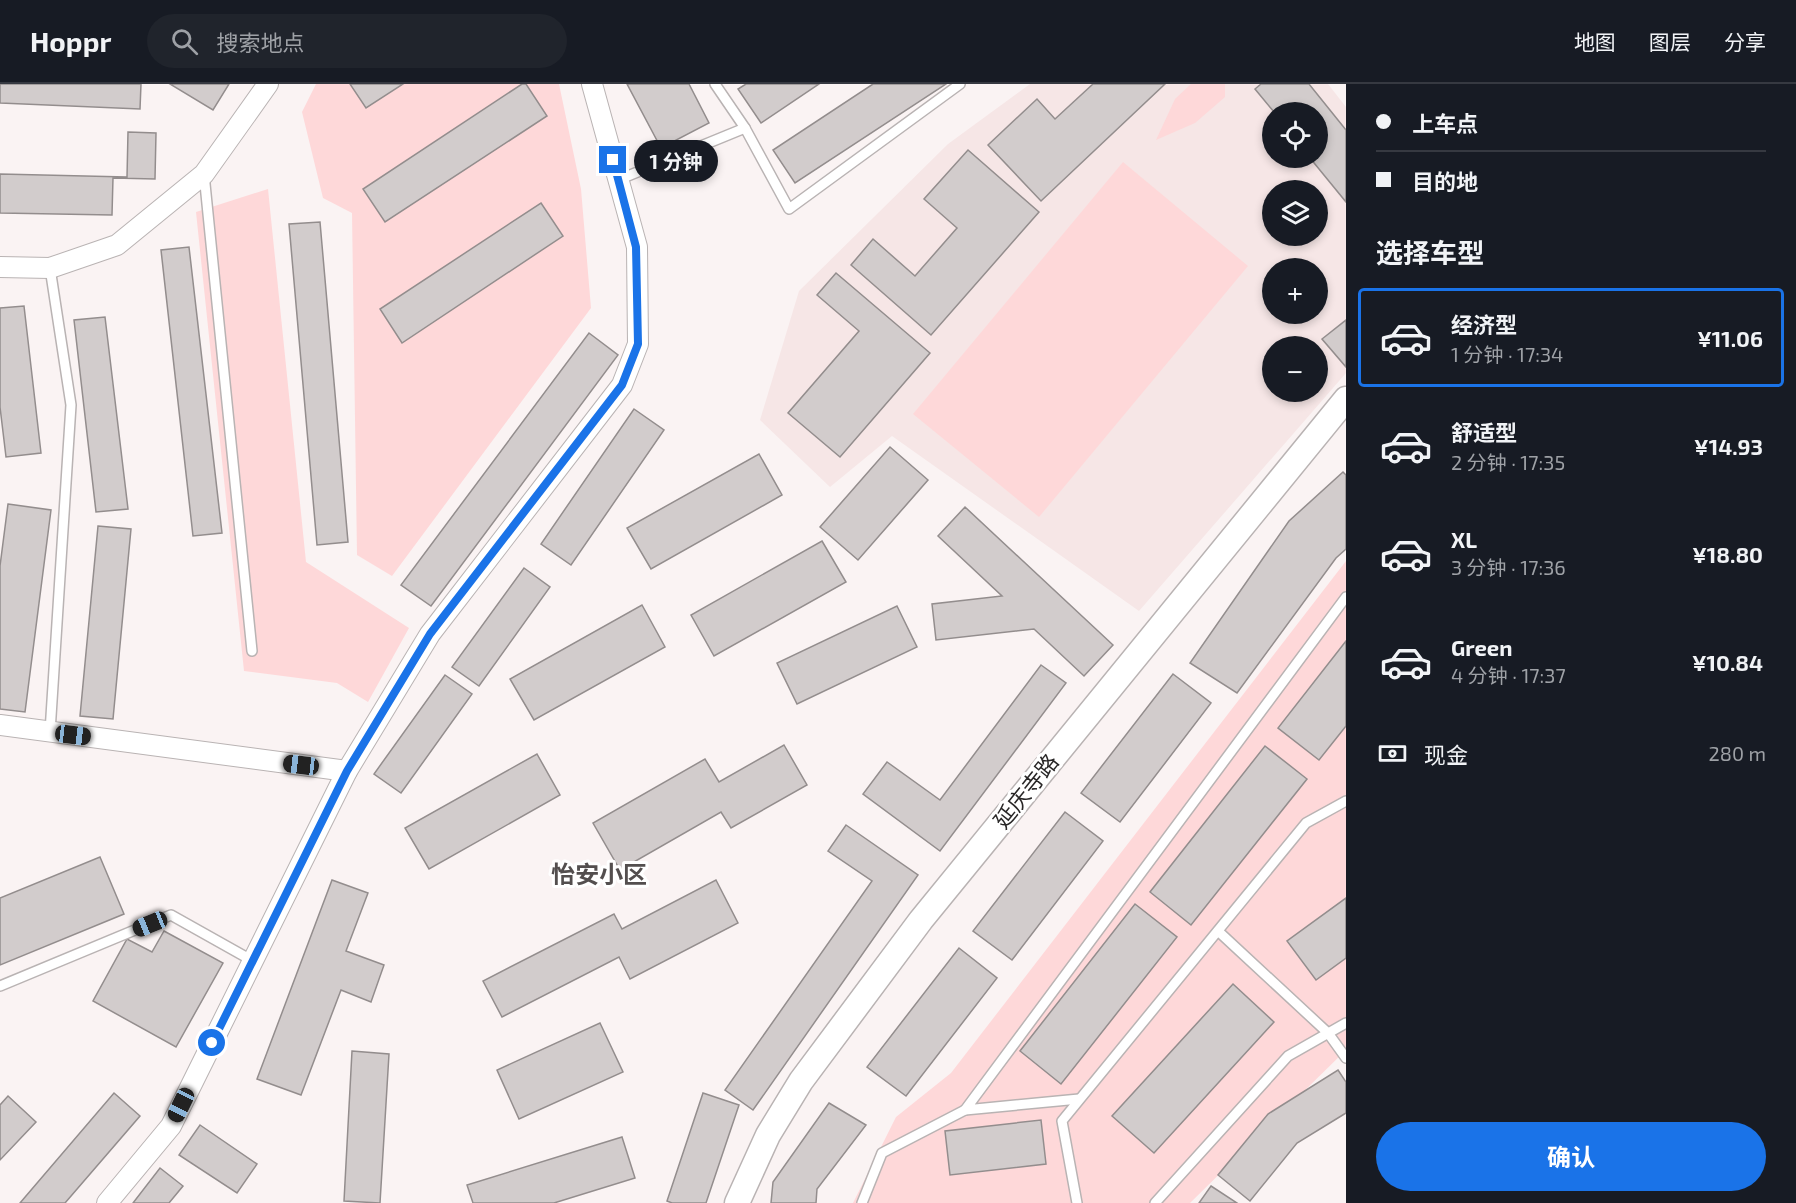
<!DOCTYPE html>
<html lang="zh">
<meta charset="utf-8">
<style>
:root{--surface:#171b24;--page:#20242c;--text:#f1f3f6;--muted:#9ea1a6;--line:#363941;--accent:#1a73e8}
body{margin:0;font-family:"Exo 2","Noto Sans SC",sans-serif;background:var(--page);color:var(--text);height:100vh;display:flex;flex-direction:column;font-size:22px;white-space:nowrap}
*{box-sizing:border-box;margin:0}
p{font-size:20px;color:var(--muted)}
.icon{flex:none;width:33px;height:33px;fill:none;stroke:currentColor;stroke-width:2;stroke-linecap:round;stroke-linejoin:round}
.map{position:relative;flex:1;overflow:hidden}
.sheet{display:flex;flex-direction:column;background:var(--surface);width:450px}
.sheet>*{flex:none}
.banner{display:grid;align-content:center;height:132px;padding:0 30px;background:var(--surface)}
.fabs{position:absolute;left:1262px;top:18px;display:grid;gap:12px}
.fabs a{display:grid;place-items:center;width:66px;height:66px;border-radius:50%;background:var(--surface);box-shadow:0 3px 9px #0003;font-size:30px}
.end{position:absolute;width:27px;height:27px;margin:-14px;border:8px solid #1a73e8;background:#fff;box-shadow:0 0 0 3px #fff}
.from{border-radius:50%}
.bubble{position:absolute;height:42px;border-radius:21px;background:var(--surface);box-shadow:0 3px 9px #0003;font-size:20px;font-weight:700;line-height:42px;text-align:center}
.car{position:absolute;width:18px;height:36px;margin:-18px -9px;border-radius:8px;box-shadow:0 0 4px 2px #0007;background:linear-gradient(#222 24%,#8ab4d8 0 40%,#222 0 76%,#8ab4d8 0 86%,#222 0)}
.banner b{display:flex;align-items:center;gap:21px;height:57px;font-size:22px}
.banner b+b{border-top:2px solid var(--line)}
.banner i{width:15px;height:15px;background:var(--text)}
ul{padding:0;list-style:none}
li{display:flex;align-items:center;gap:18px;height:99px;margin:0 12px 9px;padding:0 18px;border:3px solid transparent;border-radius:6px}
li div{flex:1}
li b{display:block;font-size:22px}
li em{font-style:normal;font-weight:700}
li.current{border-color:var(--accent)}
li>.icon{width:54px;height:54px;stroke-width:1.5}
h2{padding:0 30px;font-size:27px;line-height:72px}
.pay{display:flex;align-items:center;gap:15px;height:66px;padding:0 30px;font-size:22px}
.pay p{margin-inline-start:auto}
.primary-button{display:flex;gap:12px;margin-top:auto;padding:12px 30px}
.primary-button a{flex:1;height:69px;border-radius:36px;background:var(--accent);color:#fff;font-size:24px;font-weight:700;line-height:69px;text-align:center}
header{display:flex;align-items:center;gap:36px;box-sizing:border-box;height:84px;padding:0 30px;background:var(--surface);border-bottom:2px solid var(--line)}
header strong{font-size:28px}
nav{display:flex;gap:33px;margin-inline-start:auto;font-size:21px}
.search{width:420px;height:54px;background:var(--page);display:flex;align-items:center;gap:15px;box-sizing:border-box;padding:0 21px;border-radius:33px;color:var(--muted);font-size:22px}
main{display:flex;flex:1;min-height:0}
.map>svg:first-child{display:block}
.built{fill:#f6e6e6;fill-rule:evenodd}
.green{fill:#fed8d9}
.building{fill:#d2cccc;stroke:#938d8d;stroke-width:1.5}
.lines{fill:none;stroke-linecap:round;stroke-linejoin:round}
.service-casing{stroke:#b9b3b3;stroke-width:12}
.minor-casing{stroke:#b9b3b3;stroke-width:22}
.tertiary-casing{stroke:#b9b3b3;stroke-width:27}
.service{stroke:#fff;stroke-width:9}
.minor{stroke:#fff;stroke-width:20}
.tertiary{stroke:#fff;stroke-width:24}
.route{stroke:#1a73e8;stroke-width:8}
.labels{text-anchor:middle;stroke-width:6;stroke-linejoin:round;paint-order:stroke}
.street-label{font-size:22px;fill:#292727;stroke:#fff}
.neighbourhood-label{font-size:24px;font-weight:bold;fill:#534e4e;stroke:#fff}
</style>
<header>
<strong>Hoppr</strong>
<div class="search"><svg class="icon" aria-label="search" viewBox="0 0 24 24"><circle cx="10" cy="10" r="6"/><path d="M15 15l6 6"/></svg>搜索地点</div>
<nav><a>地图</a><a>图层</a><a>分享</a></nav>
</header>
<main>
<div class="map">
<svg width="1346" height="1119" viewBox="0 0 1346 1119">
<rect width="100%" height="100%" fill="#faf3f3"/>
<path class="built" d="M1030,0H1328L1346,23V289L1139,527L892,352L830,403L760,336L799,207L948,60ZM1272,28H1317V74H1272ZM1272,106H1317V152H1272ZM1272,184H1317V230H1272ZM1272,262H1317V308H1272Z"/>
<g class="green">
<polygon points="316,0 559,0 581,105 591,224 392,492 357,471 352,129 323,114 302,28"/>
<polygon points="1191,0 1225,0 1225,13 1195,39 1156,56 1175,15"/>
<polygon points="1123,78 1248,182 1039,433 913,330"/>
<polygon points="268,105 306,478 409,544 368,618 337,599 244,587 196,128"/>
<polygon points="1346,477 1346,966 1190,1119 853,1119 896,1033 951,989"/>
</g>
<g class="building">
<polygon points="0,0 141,0 140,25 0,19"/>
<polygon points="170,0 229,0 213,26"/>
<polygon points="350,0 403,0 366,24"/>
<polygon points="522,0 526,0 547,32 385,138 363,105"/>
<polygon points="627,0 689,0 709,39 661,64"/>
<polygon points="746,0 819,0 761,39 738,5"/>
<polygon points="873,0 946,0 795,99 773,66"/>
<polygon points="1093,0 1165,0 1041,117 988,61 1037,15 1055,35"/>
<polygon points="1261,0 1309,0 1346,46 1346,118 1310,74 1317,74 1317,28 1274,28 1255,5"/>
<polygon points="128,48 156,49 155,95 113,94 112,131 0,129 0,90 127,93"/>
<polygon points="968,66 1039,128 931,251 851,181 873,155 915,192 957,144 924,115"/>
<polygon points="541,119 563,152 402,259 380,225"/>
<polygon points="320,138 348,458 317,461 289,140"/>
<polygon points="189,163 222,449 193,452 161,166"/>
<polygon points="836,189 930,269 840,373 788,329 859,247 817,211"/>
<polygon points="24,222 41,369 6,373 0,323 0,224"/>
<polygon points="105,233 128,425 96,428 74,236"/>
<polygon points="1346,236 1346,283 1322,255"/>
<polygon points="589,249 618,271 431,522 401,501"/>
<polygon points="634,325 664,346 571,481 541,460"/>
<polygon points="890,363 928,396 858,476 820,443"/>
<polygon points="759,370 782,411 651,485 627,444"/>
<polygon points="1343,388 1346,391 1346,465 1336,474 1237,609 1190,579 1289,437"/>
<polygon points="8,420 51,426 25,628 0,625 0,482"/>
<polygon points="965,423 1113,561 1084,592 1034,545 936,556 932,520 1002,512 938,452"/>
<polygon points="98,442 131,445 113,635 80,632"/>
<polygon points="822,457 846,498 714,572 691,531"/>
<polygon points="524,484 550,503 479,602 452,583"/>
<polygon points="642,521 665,563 534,636 510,595"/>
<polygon points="897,522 917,563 797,620 777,579"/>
<polygon points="1346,557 1346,642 1319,676 1278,644"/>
<polygon points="1041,581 1066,599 940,767 863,710 887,678 940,716"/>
<polygon points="1173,590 1211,619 1120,738 1081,709"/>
<polygon points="445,591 472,610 401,709 374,690"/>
<polygon points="784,661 807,701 731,744 721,728 620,786 593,739 705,675 719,698"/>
<polygon points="1265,662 1307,695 1191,841 1150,808"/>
<polygon points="537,670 560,711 429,785 405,744"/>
<polygon points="1065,728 1103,757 1012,876 973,847"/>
<polygon points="846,741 918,791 753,1026 725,1006 872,797 828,767"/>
<polygon points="100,773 124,830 0,881 0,814"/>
<polygon points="332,796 368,809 346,867 384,881 371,918 341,906 301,1011 257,995"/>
<polygon points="716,796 738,839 630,895 619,873 502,933 483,897 614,830 622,845"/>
<polygon points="1346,814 1346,874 1316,896 1287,857"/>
<polygon points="1135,820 1177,853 1061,1000 1020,967"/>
<polygon points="164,847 223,879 176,963 93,917 127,855 152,868"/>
<polygon points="959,864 997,894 906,1012 867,983"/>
<polygon points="1233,900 1274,938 1154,1069 1112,1032"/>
<polygon points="600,939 623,988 519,1035 497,986"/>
<polygon points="352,967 389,970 380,1119 344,1117"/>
<polygon points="1338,986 1346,998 1346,1029 1297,1059 1250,1117 1218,1091 1268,1030"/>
<polygon points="114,1009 140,1032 65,1119 20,1119"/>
<polygon points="703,1009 739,1021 706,1119 672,1119 667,1117"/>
<polygon points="8,1012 36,1038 0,1076 0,1021"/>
<polygon points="829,1019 866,1041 817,1105 816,1119 771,1119 773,1098"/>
<polygon points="1041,1036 1046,1080 950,1091 945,1047"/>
<polygon points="200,1041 257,1080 237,1109 179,1071"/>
<polygon points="622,1053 635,1094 554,1119 473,1119 467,1101"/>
<polygon points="160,1084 183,1102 169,1119 133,1119"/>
<polygon points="1211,1102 1237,1119 1199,1119"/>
</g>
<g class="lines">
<defs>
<g id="service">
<polyline points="745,44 789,125 960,0"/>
<polyline points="204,90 252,567"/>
<polyline points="618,96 745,44 715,0"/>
<polyline points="50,184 71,321 50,648"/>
<polyline points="1218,847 1328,949 1346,974"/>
<polyline points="0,902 171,831 253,877"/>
<polyline points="1079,1015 965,1026 1346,513"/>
<polyline points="862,1119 882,1069 965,1026"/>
<polyline points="1077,1119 1062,1037 1306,739 1346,717"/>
<polyline points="1155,1119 1288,972 1346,939"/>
</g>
<g id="minor">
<polyline points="0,183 50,184 117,161 204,90 268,0"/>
<polyline points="0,641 347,687"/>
<polyline points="107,1119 171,1042 347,687 430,550 622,301 638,260 637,163 592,0"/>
</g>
<polyline id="tertiary" points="737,1119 768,1051 801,997 921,836 1346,315"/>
</defs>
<use href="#service" class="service-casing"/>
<use href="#minor" class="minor-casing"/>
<use href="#tertiary" class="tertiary-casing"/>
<use href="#service" class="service"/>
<use href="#minor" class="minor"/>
<use href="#tertiary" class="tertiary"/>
</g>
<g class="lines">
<polyline class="route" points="212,959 347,687 430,550 622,301 638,260 636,163 613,76"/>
</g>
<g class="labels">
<g class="street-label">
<text transform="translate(1026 707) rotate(-51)" y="8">延庆寺路</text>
</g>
<g class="neighbourhood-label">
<text x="599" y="799">怡安小区</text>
</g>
</g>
</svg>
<div class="fabs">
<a><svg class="icon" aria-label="locate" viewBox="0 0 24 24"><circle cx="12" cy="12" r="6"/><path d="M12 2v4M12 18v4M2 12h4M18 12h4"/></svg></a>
<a><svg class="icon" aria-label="layers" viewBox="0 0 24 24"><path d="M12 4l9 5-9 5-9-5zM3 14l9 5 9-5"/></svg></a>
<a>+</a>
<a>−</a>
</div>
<i class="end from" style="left:212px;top:959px"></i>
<i class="end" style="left:613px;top:76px"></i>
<div class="bubble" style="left:634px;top:56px;width:84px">1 分钟</div>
<i class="car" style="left:73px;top:651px;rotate:97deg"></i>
<i class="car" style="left:301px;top:681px;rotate:277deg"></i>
<i class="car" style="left:150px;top:840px;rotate:248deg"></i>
<i class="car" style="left:181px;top:1021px;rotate:206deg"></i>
</div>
<section class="sheet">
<div class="banner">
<b><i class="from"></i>上车点</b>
<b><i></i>目的地</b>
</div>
<h2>选择车型</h2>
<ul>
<li class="current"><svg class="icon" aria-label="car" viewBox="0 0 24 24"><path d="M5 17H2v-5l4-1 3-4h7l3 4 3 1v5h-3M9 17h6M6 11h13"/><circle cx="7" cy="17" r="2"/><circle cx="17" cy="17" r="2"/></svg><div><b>经济型</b><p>1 分钟 · 17:34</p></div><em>¥11.06</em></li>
<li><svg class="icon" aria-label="car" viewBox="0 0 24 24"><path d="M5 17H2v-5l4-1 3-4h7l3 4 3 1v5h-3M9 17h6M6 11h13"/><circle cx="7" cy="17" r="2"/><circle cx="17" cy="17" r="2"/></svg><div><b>舒适型</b><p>2 分钟 · 17:35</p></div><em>¥14.93</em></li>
<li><svg class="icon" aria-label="car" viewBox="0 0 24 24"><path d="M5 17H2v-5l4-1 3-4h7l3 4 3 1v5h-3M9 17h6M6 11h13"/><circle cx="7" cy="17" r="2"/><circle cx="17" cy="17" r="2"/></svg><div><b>XL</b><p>3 分钟 · 17:36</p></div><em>¥18.80</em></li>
<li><svg class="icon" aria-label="car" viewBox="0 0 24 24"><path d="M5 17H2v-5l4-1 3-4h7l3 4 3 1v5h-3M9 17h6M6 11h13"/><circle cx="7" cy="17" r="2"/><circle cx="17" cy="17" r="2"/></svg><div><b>Green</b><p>4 分钟 · 17:37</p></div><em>¥10.84</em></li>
</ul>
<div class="pay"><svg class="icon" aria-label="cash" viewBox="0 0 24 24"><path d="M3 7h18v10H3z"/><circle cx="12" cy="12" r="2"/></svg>现金<p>280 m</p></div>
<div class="primary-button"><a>确认</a></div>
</section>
</main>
